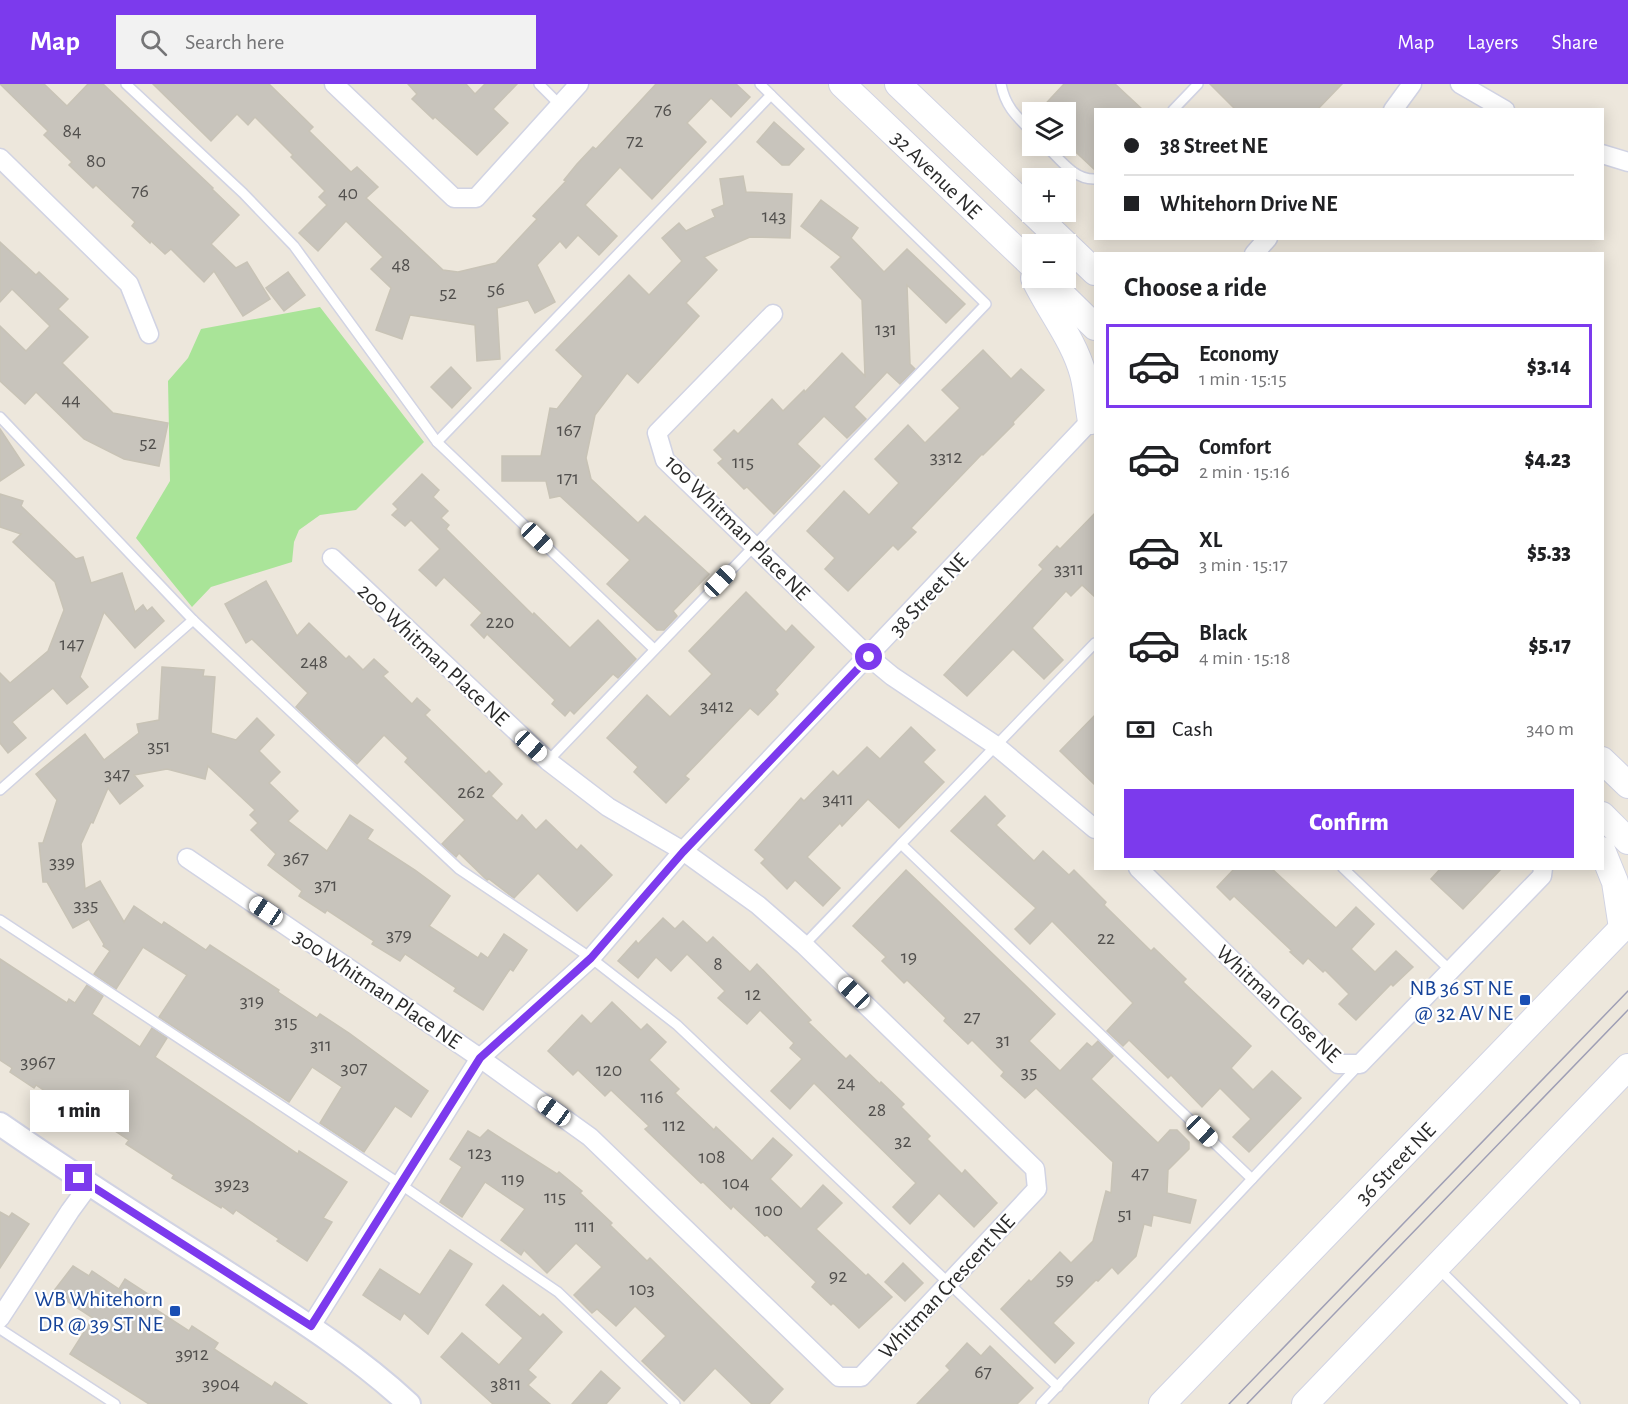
<!DOCTYPE html>
<meta charset="utf-8">
<style>
:root{--surface:#fff;--page:#f2f2f2;--text:#202124;--muted:#757577;--line:#e0e0e0;--accent:#7c3aed}
body{margin:0;font-family:"Alegreya Sans",sans-serif;background:var(--page);color:var(--text);height:100vh;display:flex;flex-direction:column;font-size:22px;white-space:nowrap}
*{box-sizing:border-box;margin:0}
p{font-size:20px;color:var(--muted)}
.icon{flex:none;width:33px;height:33px;fill:none;stroke:currentColor;stroke-width:2;stroke-linecap:round;stroke-linejoin:round}
.map{position:relative;flex:1;overflow:hidden}
.sheet{position:absolute;left:1094px;top:168px;width:510px;height:618px;display:flex;flex-direction:column;background:var(--surface);border-radius:0px;box-shadow:0 3px 15px #0003}
.sheet>*{flex:none}
.guide{position:absolute;left:1094px;top:24px;width:510px;height:132px;border-radius:0px;box-shadow:0 3px 15px #0003;display:grid;align-content:center;height:132px;padding:0 30px;background:var(--surface)}
.fabs{position:absolute;left:1022px;top:18px;display:grid;gap:12px}
.fabs a{display:grid;place-items:center;width:54px;height:54px;border-radius:0px;background:var(--surface);box-shadow:0 3px 15px #0003;font-size:30px}
.end{position:absolute;width:27px;height:27px;margin:-14px;border:8px solid #7c3aed;background:#fff;box-shadow:0 0 0 3px #fff}
.from{border-radius:50%}
.bubble{position:absolute;height:42px;border-radius:0px;background:var(--surface);box-shadow:0 3px 15px #0003;font-size:20px;font-weight:800;line-height:42px;text-align:center}
.car{position:absolute;width:18px;height:36px;margin:-18px -9px;border-radius:8px;box-shadow:0 0 4px 2px #0007;background:linear-gradient(#fff 24%,#345 0 40%,#fff 0 76%,#345 0 86%,#fff 0)}
.guide b{display:flex;align-items:center;gap:21px;height:57px;font-size:22px}
.guide b+b{border-top:2px solid var(--line)}
.guide i{width:15px;height:15px;background:var(--text)}
ul{padding:0;list-style:none}
li{display:flex;align-items:center;gap:18px;height:84px;margin:0 12px 9px;padding:0 18px;border:3px solid transparent;border-radius:0px}
li div{flex:1}
li b{display:block;font-size:22px}
li em{font-style:normal;font-weight:800}
li.selected{border-color:var(--accent)}
li>.icon{width:54px;height:54px;stroke-width:1.5}
h2{padding:0 30px;font-size:27px;line-height:72px}
.pay{display:flex;align-items:center;gap:15px;height:66px;padding:0 30px;font-size:22px}
.pay p{margin-inline-start:auto}
.cta{display:flex;gap:12px;margin-top:auto;padding:12px 30px}
.cta a{flex:1;height:69px;border-radius:0px;background:var(--accent);color:#fff;font-size:24px;font-weight:800;line-height:69px;text-align:center}
header{display:flex;align-items:center;gap:36px;box-sizing:border-box;height:84px;padding:0 30px;background:var(--accent);color:#fff}
header strong{font-size:28px}
nav{display:flex;gap:33px;margin-inline-start:auto;font-size:21px}
.search{width:420px;height:54px;background:var(--page);display:flex;align-items:center;gap:15px;box-sizing:border-box;padding:0 21px;border-radius:0px;color:var(--muted);font-size:22px}
.map>svg:first-child{display:block}
.green{fill:#a9e498}
.building{fill:#c8c4bc;stroke:#c8c3b6;stroke-width:1.5}
.lines{fill:none;stroke-linecap:round;stroke-linejoin:round}
.service-casing{stroke:#d1d3e3;stroke-width:12}
.minor-casing{stroke:#d1d3e3;stroke-width:21}
.tertiary-casing{stroke:#d1d3e3;stroke-width:26}
.secondary-casing{stroke:#d1d3e3;stroke-width:28}
.service{stroke:#fff;stroke-width:9}
.minor{stroke:#fff;stroke-width:18}
.tertiary{stroke:#fff;stroke-width:22}
.secondary{stroke:#fff;stroke-width:26}
.tram{stroke:#9f9fb5;stroke-width:1.5}
.route{stroke:#7c3aed;stroke-width:8}
.transit-dot{fill:#1a4fb4;stroke:#fff;stroke-width:2}
.labels{text-anchor:middle;stroke-width:4.5;stroke-linejoin:round;paint-order:stroke}
.number-label{font-size:20px;fill:#52504e}
.street-label{font-size:22px;fill:#2a2a2a;stroke:#fff}
.transit-label{font-size:22px;fill:#164399;stroke:#fff;text-anchor:end}
</style>
<header>
<strong>Map</strong>
<div class="search"><svg class="icon" aria-label="search" viewBox="0 0 24 24"><circle cx="10" cy="10" r="6"/><path d="M15 15l6 6"/></svg>Search here</div>
<nav><a>Map</a><a>Layers</a><a>Share</a></nav>
</header>
<div class="map">
<svg width="1628" height="1320" viewBox="0 0 1628 1320">
<rect width="100%" height="100%" fill="#ede7dc"/>
<polygon class="green" points="320,223 424,358 356,426 320,431 299,446 294,458 292,478 211,503 192,523 136,454 170,397 168,297 188,274 201,245"/>
<g class="building">
<polygon points="0,0 44,0 67,22 88,0 103,0 213,104 212,105 239,131 211,160 236,184 247,178 270,215 243,232 214,187 204,198 171,165 165,170 151,157 150,159 132,142 135,138 96,101 93,104 69,81 72,78 44,51 48,47"/>
<polygon points="153,0 269,0 313,43 309,47 351,88 357,83 378,103 366,114 443,186 458,188 496,179 537,135 533,132 566,97 564,96 577,80 593,63 596,65 656,0 736,0 750,13 731,33 711,14 687,39 706,58 652,115 620,83 585,121 617,152 599,171 578,151 566,164 560,157 537,181 555,218 535,229 528,216 497,224 500,275 477,277 475,241 410,231 402,255 376,246 391,204 371,185 383,173 346,137 318,167 299,149 327,121 319,113 325,107 291,73 293,71 255,33 248,41 237,30 211,57"/>
<polygon points="408,0 466,0 475,10 485,0 517,0 493,25 508,39 477,71 435,33 433,35 412,15 417,10"/>
<polygon points="1064,0 1115,0 1143,26 1095,26 1095,86 1065,58 1065,28 1038,28"/>
<polygon points="1210,0 1342,0 1317,26 1236,26"/>
<polygon points="774,38 804,65 789,81 782,81 757,58"/>
<polygon points="743,92 746,108 792,110 790,154 750,153 704,173 717,186 686,219 699,232 638,299 627,289 595,331 586,374 591,395 638,439 645,432 709,490 673,527 677,532 664,546 657,546 607,500 630,476 560,412 550,414 546,397 502,397 502,372 541,372 550,324 557,325 583,292 556,266 629,191 649,211 682,177 662,154 679,139 686,147 715,133 712,126 724,121 720,95"/>
<polygon points="821,116 858,144 851,154 884,188 907,165 965,220 946,239 907,201 910,280 915,285 900,300 887,288 854,323 866,335 847,354 824,332 797,360 820,382 774,430 747,403 744,405 718,379 723,375 714,366 734,346 738,350 772,315 783,327 804,306 805,308 842,269 865,292 862,216 831,183 841,173 801,142"/>
<polygon points="0,158 36,191 39,188 68,215 58,225 88,253 62,279 113,329 168,339 159,382 124,375 84,355 36,308 25,320 0,297 0,242 26,267 50,242 12,205 0,218"/>
<polygon points="288,188 305,211 284,227 266,204"/>
<polygon points="983,266 1011,295 1021,285 1044,306 1013,338 1014,340 983,371 982,370 911,444 916,448 898,466 893,461 848,507 825,485 835,474 807,447 844,407 869,431 899,399 875,375 908,341 925,359 960,324 942,306"/>
<polygon points="451,283 471,304 452,324 431,303"/>
<polygon points="0,345 24,381 0,397"/>
<polygon points="422,390 439,406 433,413 448,427 441,434 449,441 446,445 533,531 534,529 570,564 598,536 636,575 618,594 613,590 574,630 570,626 565,632 552,620 555,616 487,550 484,554 471,541 482,529 444,493 436,502 419,486 440,465 411,436 405,442 392,431 398,425 393,420"/>
<polygon points="0,410 23,417 21,422 76,475 83,473 91,499 122,489 135,528 143,521 147,527 152,523 164,537 135,564 104,528 80,593 88,603 67,620 53,604 12,638 26,654 8,669 0,659 0,589 10,599 48,567 64,526 55,498 13,458 21,450 0,443"/>
<polygon points="1095,429 1095,513 1082,501 1071,512 1066,507 1032,544 1063,576 1044,595 1013,565 967,612 944,591 1043,485 1039,481 1057,462 1060,465"/>
<polygon points="266,497 297,552 309,539 346,575 349,572 363,586 374,575 388,588 383,592 412,620 417,614 430,626 425,631 486,690 489,687 502,700 491,712 517,737 522,731 536,746 546,736 577,766 581,761 612,791 577,827 538,789 514,814 489,795 487,796 459,769 456,773 442,760 465,736 405,678 408,674 384,651 357,680 296,623 308,609 252,555 246,559 225,520"/>
<polygon points="746,508 786,548 792,541 814,563 775,606 778,610 758,631 750,624 685,692 689,695 666,719 634,688 638,683 607,654 647,611 670,633 712,590 689,567"/>
<polygon points="162,583 204,586 203,592 215,593 211,649 236,656 257,634 274,651 259,667 280,688 269,699 298,727 288,737 327,767 350,731 373,746 367,755 415,786 450,812 429,842 478,874 481,869 488,874 504,850 527,866 513,887 510,885 483,926 454,907 456,904 405,870 400,877 372,860 374,857 327,826 325,829 299,812 302,807 268,781 276,770 251,746 258,739 250,731 255,726 208,682 205,695 167,685 134,691 143,702 120,720 108,704 93,739 91,738 81,760 85,805 100,797 124,838 134,822 162,841 164,838 206,866 210,861 279,906 278,908 317,934 320,930 349,949 428,1007 411,1033 395,1022 364,1068 320,1039 342,1003 312,983 289,1018 159,933 187,891 143,863 116,905 94,890 110,867 103,862 104,860 89,835 73,844 47,798 43,798 39,759 43,759 57,716 36,690 85,650 104,676 139,649 137,640 159,636"/>
<polygon points="1095,631 1095,701 1060,667"/>
<polygon points="911,643 935,666 923,678 944,698 899,744 868,715 842,742 840,739 807,773 840,804 823,822 795,796 787,805 761,779 765,775 755,766 801,714 804,717 833,687 838,692 867,663 880,675"/>
<polygon points="985,712 1005,732 996,741 1034,777 1043,767 1069,791 1074,786 1106,818 1104,821 1151,867 1154,864 1186,895 1183,898 1251,962 1231,984 1253,1006 1272,987 1301,1014 1249,1068 1233,1053 1251,1035 1220,1004 1202,1023 1171,991 1168,994 1129,956 1123,962 1107,947 1133,919 1052,837 1030,860 1015,845 1036,824 951,747"/>
<polygon points="1235,784 1271,784 1336,844 1356,823 1374,840 1351,865 1375,888 1396,867 1413,883 1393,902 1391,900 1356,936 1339,920 1349,910 1325,886 1323,888 1308,874 1303,880 1290,868 1292,867 1234,812 1230,816 1217,803"/>
<polygon points="1441,784 1502,784 1463,825 1431,795"/>
<polygon points="906,786 1055,930 1029,957 1060,987 1087,959 1092,963 1098,957 1113,972 1091,995 1158,1059 1170,1046 1177,1046 1189,1058 1189,1065 1168,1086 1167,1109 1196,1116 1190,1139 1153,1131 1151,1142 1144,1140 1136,1172 1118,1190 1112,1183 1098,1197 1096,1196 1053,1239 1074,1259 1055,1279 1001,1225 1029,1196 1031,1198 1060,1168 1071,1179 1093,1157 1106,1107 1111,1109 1113,1078 1036,1004 1025,1014 1001,992 1004,988 972,956 968,960 944,937 946,934 907,896 904,899 882,877 886,873 853,842"/>
<polygon points="663,834 675,845 683,837 707,859 713,853 750,888 757,880 811,936 808,938 846,975 850,971 880,1000 881,998 904,1020 901,1023 930,1052 927,1055 962,1090 965,1086 997,1119 974,1143 939,1109 910,1140 893,1123 916,1099 814,999 790,1025 771,1007 802,975 790,964 794,959 760,926 747,940 718,914 725,907 687,870 671,887 656,873 638,894 618,877 636,857 638,860"/>
<polygon points="0,875 67,919 69,915 75,919 87,901 103,912 92,930 140,963 152,944 167,954 155,973 298,1070 299,1067 347,1098 323,1134 332,1138 307,1177 277,1157 279,1155 236,1126 233,1130 222,1122 221,1124 172,1094 174,1091 126,1060 129,1056 77,1022 74,1027 36,1001 34,1004 10,988 12,984 0,976"/>
<polygon points="612,918 641,946 647,940 666,958 649,976 679,1005 675,1009 714,1046 716,1043 752,1077 773,1054 792,1071 770,1095 801,1125 823,1101 842,1119 816,1145 866,1192 868,1190 892,1213 859,1244 833,1219 831,1221 812,1203 816,1198 767,1151 765,1152 733,1122 731,1125 703,1098 701,1099 645,1045 649,1042 611,1006 605,1012 578,986 573,991 548,967 582,931 591,940"/>
<polygon points="488,1046 557,1090 559,1088 582,1107 580,1109 612,1139 610,1141 647,1177 650,1174 783,1305 769,1320 752,1320 715,1284 684,1317 642,1277 666,1252 635,1222 616,1242 597,1225 592,1229 574,1211 602,1183 576,1159 547,1189 524,1166 521,1171 501,1156 525,1125 485,1098 462,1133 440,1118 462,1083 450,1075 468,1047 480,1054"/>
<polygon points="0,1128 9,1133 12,1129 29,1140 0,1184"/>
<polygon points="450,1166 472,1180 428,1250 404,1229 400,1236 363,1211 380,1185 420,1211"/>
<polygon points="903,1179 923,1199 905,1217 885,1198"/>
<polygon points="73,1182 89,1192 92,1187 119,1205 125,1195 151,1212 146,1219 189,1247 192,1242 218,1259 214,1265 272,1303 275,1298 307,1320 149,1320 70,1270 93,1234 53,1208"/>
<polygon points="503,1201 540,1233 543,1230 562,1248 528,1286 536,1293 528,1301 550,1320 493,1320 441,1273 462,1249 499,1281 523,1254 486,1221"/>
<polygon points="967,1259 981,1272 990,1262 1033,1304 1017,1320 917,1320 950,1286 946,1282"/>
<polygon points="601,1287 620,1304 606,1320 572,1320"/>
</g>
<g class="lines">
<defs>
<g id="service">
<polyline points="126,0 243,109 294,162 437,358 654,565"/>
<polyline points="539,0 560,21"/>
<polyline points="760,0 771,11"/>
<path d="M1001,0C1005,22 1016,32 1032,48"/>
<polyline points="1173,26 1198,0"/>
<path d="M1046,62C1060,75 1074,96 1095,95"/>
<polyline points="0,333 193,536 459,785 591,874 677,941 1058,1303"/>
<polyline points="437,358 771,11 986,220 548,677"/>
<polyline points="1095,559 901,760 1252,1095"/>
<polyline points="0,706 193,536"/>
<polyline points="1343,784 1451,887"/>
<polyline points="0,836 400,1100 558,1208 675,1320"/>
<polyline points="804,861 901,760"/>
<polyline points="1439,1185 1575,1320"/>
<polyline points="0,1245 115,1320"/>
<polyline points="1041,1320 1358,982"/>
</g>
<g id="minor">
<polyline points="334,0 454,114 476,114 579,0"/>
<polyline points="1460,0 1505,26"/>
<polyline points="1393,26 1412,0"/>
<polyline points="1602,70 1628,78"/>
<polyline points="0,74 129,200 149,250"/>
<polyline points="1254,170 1268,154"/>
<polyline points="773,230 657,349 665,376 869,573 892,592 995,661 1095,745"/>
<polyline points="187,774 480,974 590,1053 839,1293 861,1293 1037,1105 1035,1085 804,861 758,821 683,767 608,723 548,677 332,474"/>
<polyline points="1138,784 1338,980 1360,980 1542,792 1543,784"/>
<polyline points="0,1234 70,1127 89,1101"/>
<polyline points="311,1242 480,974 591,874 683,767 1095,332"/>
</g>
<path id="tertiary" d="M0,1040C71,1089 144,1136 217,1182C283,1225 351,1266 409,1320"/>
<g id="secondary">
<polyline points="842,0 1032,181"/>
<polyline points="898,0 1095,188"/>
<path d="M1034,194C1049,226 1074,256 1083,290C1087,305 1088,321 1091,337"/>
<polyline points="1045,194 1095,243"/>
<polyline points="1602,676 1628,701"/>
<polyline points="1602,731 1628,757"/>
<polyline points="1602,766 1615,798 1622,844"/>
<polyline points="1162,1320 1628,838"/>
<polyline points="1305,1320 1628,983"/>
</g>
</defs>
<use href="#service" class="service-casing"/>
<use href="#minor" class="minor-casing"/>
<use href="#tertiary" class="tertiary-casing"/>
<use href="#secondary" class="secondary-casing"/>
<use href="#service" class="service"/>
<use href="#minor" class="minor"/>
<use href="#tertiary" class="tertiary"/>
<use href="#secondary" class="secondary"/>
<g class="tram">
<polyline points="1229,1320 1628,907"/>
<polyline points="1247,1320 1628,926"/>
</g>
</g>
<g class="lines">
<polyline class="route" points="79,1094 311,1242 480,974 591,874 683,768 869,573"/>
</g>
<g class="transit-dot">
<rect x="1519" y="910" width="12" height="12" rx="3"/>
<rect x="169" y="1221" width="12" height="12" rx="3"/>
</g>
<g class="labels">
<g class="number-label">
<text x="663" y="32">76</text>
<text x="72" y="53">84</text>
<text x="635" y="63">72</text>
<text x="96" y="83">80</text>
<text x="140" y="113">76</text>
<text x="348" y="115">40</text>
<text x="774" y="138">143</text>
<text x="401" y="187">48</text>
<text x="496" y="211">56</text>
<text x="448" y="215">52</text>
<text x="886" y="251">131</text>
<text x="71" y="322">44</text>
<text x="569" y="352">167</text>
<text x="148" y="365">52</text>
<text x="946" y="379">3312</text>
<text x="743" y="384">115</text>
<text x="568" y="400">171</text>
<text x="1069" y="491">3311</text>
<text x="500" y="544">220</text>
<text x="72" y="566">147</text>
<text x="314" y="584">248</text>
<text x="717" y="628">3412</text>
<text x="159" y="668">351</text>
<text x="117" y="696">347</text>
<text x="471" y="714">262</text>
<text x="838" y="721">3411</text>
<text x="296" y="780">367</text>
<text x="62" y="784">339</text>
<text x="326" y="807">371</text>
<text x="86" y="827">335</text>
<text x="399" y="857">379</text>
<text x="1106" y="860">22</text>
<text x="909" y="879">19</text>
<text x="718" y="886">8</text>
<text x="753" y="916">12</text>
<text x="252" y="923">319</text>
<text x="972" y="939">27</text>
<text x="286" y="944">315</text>
<text x="1003" y="962">31</text>
<text x="321" y="967">311</text>
<text x="38" y="984">3967</text>
<text x="354" y="990">307</text>
<text x="609" y="992">120</text>
<text x="1029" y="994">35</text>
<text x="846" y="1005">24</text>
<text x="652" y="1019">116</text>
<text x="877" y="1032">28</text>
<text x="674" y="1047">112</text>
<text x="903" y="1063">32</text>
<text x="480" y="1075">123</text>
<text x="712" y="1079">108</text>
<text x="1140" y="1095">47</text>
<text x="513" y="1101">119</text>
<text x="736" y="1105">104</text>
<text x="232" y="1106">3923</text>
<text x="555" y="1119">115</text>
<text x="769" y="1132">100</text>
<text x="1125" y="1136">51</text>
<text x="585" y="1148">111</text>
<text x="838" y="1198">92</text>
<text x="1065" y="1201">59</text>
<text x="642" y="1211">103</text>
<text x="192" y="1276">3912</text>
<text x="983" y="1294">67</text>
<text x="221" y="1306">3904</text>
<text x="506" y="1306">3811</text>
</g>
<g class="street-label">
<text transform="translate(937 90) rotate(44)" y="8">32 Avenue NE</text>
<text transform="translate(738 443) rotate(45)" y="8">100 Whitman Place NE</text>
<text transform="translate(928 510) rotate(-47)" y="8">38 Street NE</text>
<text transform="translate(434 570) rotate(43)" y="8">200 Whitman Place NE</text>
<text transform="translate(378 904) rotate(34)" y="8">300 Whitman Place NE</text>
<text transform="translate(1279 919) rotate(43)" y="8">Whitman Close NE</text>
<text transform="translate(1395 1079) rotate(-46)" y="8">36 Street NE</text>
<text transform="translate(946 1202) rotate(-47)" y="8">Whitman Crescent NE</text>
</g>
<g class="transit-label">
<text x="1513" y="911">NB 36 ST NE<tspan x="1513" dy="25">@ 32 AV NE</tspan></text>
<text x="163" y="1222">WB Whitehorn<tspan x="163" dy="25">DR @ 39 ST NE</tspan></text>
</g>
</g>
</svg>
<div class="fabs">
<a><svg class="icon" aria-label="layers" viewBox="0 0 24 24"><path d="M12 4l9 5-9 5-9-5zM3 14l9 5 9-5"/></svg></a>
<a>+</a>
<a>−</a>
</div>
<i class="end from" style="left:869px;top:573px"></i>
<i class="end" style="left:79px;top:1094px"></i>
<div class="bubble" style="left:30px;top:1006px;width:99px">1 min</div>
<i class="car" style="left:537px;top:454px;rotate:134deg"></i>
<i class="car" style="left:720px;top:497px;rotate:44deg"></i>
<i class="car" style="left:531px;top:662px;rotate:133deg"></i>
<i class="car" style="left:266px;top:827px;rotate:304deg"></i>
<i class="car" style="left:854px;top:909px;rotate:314deg"></i>
<i class="car" style="left:554px;top:1027px;rotate:306deg"></i>
<i class="car" style="left:1202px;top:1047px;rotate:134deg"></i>
<div class="guide">
<b><i class="from"></i>38 Street NE</b>
<b><i></i>Whitehorn Drive NE</b>
</div>
<section class="sheet">
<h2>Choose a ride</h2>
<ul>
<li class="selected"><svg class="icon" aria-label="car" viewBox="0 0 24 24"><path d="M5 17H2v-5l4-1 3-4h7l3 4 3 1v5h-3M9 17h6M6 11h13"/><circle cx="7" cy="17" r="2"/><circle cx="17" cy="17" r="2"/></svg><div><b>Economy</b><p>1 min · 15:15</p></div><em>$3.14</em></li>
<li><svg class="icon" aria-label="car" viewBox="0 0 24 24"><path d="M5 17H2v-5l4-1 3-4h7l3 4 3 1v5h-3M9 17h6M6 11h13"/><circle cx="7" cy="17" r="2"/><circle cx="17" cy="17" r="2"/></svg><div><b>Comfort</b><p>2 min · 15:16</p></div><em>$4.23</em></li>
<li><svg class="icon" aria-label="car" viewBox="0 0 24 24"><path d="M5 17H2v-5l4-1 3-4h7l3 4 3 1v5h-3M9 17h6M6 11h13"/><circle cx="7" cy="17" r="2"/><circle cx="17" cy="17" r="2"/></svg><div><b>XL</b><p>3 min · 15:17</p></div><em>$5.33</em></li>
<li><svg class="icon" aria-label="car" viewBox="0 0 24 24"><path d="M5 17H2v-5l4-1 3-4h7l3 4 3 1v5h-3M9 17h6M6 11h13"/><circle cx="7" cy="17" r="2"/><circle cx="17" cy="17" r="2"/></svg><div><b>Black</b><p>4 min · 15:18</p></div><em>$5.17</em></li>
</ul>
<div class="pay"><svg class="icon" aria-label="cash" viewBox="0 0 24 24"><path d="M3 7h18v10H3z"/><circle cx="12" cy="12" r="2"/></svg>Cash<p>340 m</p></div>
<div class="cta"><a>Confirm</a></div>
</section>
</div>
